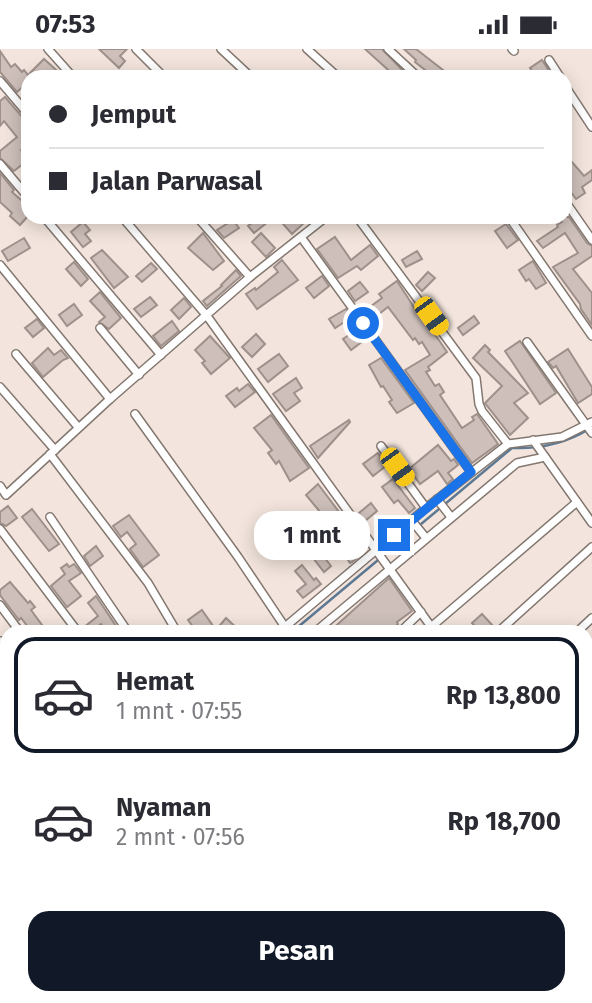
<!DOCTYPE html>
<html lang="id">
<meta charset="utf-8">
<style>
:root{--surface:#fff;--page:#f7f7f7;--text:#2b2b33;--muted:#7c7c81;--line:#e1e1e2;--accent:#111827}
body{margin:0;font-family:"Fira Sans",sans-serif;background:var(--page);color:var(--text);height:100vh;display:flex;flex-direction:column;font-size:26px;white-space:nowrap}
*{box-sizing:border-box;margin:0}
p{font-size:23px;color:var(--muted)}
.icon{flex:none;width:38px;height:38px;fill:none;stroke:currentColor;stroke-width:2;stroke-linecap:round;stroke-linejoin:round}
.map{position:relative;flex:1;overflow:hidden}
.panel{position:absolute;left:0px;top:576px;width:593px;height:380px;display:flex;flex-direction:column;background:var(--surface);border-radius:21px 21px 0 0;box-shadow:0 4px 18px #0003}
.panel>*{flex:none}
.banner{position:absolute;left:21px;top:21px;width:551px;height:154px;border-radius:21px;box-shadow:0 4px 18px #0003;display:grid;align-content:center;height:154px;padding:0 28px;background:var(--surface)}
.end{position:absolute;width:32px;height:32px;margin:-16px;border:9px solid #1a73e8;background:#fff;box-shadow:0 0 0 4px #fff}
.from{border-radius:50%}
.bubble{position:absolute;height:49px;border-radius:21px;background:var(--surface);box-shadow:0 4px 18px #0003;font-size:23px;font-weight:700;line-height:49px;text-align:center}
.car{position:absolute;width:21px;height:42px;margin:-21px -10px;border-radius:9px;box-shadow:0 0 5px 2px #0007;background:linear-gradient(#f5c518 24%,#345 0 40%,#f5c518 0 76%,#345 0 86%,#f5c518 0)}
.banner b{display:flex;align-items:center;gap:24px;height:66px;font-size:26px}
.banner b+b{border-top:2px solid var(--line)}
.banner i{width:18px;height:18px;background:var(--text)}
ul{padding:12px 0 0;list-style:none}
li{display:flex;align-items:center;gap:21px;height:116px;margin:0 14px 10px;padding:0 14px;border:4px solid transparent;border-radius:21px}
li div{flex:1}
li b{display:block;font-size:26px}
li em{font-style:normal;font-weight:700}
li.on{border-color:var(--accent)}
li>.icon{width:63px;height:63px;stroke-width:1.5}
.button{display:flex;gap:14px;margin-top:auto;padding:14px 28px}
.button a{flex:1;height:80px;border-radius:21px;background:var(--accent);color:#fff;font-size:28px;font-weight:700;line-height:80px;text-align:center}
.status{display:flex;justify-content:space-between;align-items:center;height:49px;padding:0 35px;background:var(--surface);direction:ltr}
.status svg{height:19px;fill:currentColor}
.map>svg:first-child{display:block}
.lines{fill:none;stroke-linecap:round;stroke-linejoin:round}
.stream{stroke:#5d7993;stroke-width:2.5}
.building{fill:#cebfba;stroke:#9e908b;stroke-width:2}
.minor-casing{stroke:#837770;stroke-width:10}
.path{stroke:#857c76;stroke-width:2;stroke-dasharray:5 3.5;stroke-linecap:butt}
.minor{stroke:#fff;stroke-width:7}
.route{stroke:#1a73e8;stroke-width:9}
</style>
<div class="status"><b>07:53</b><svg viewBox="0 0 49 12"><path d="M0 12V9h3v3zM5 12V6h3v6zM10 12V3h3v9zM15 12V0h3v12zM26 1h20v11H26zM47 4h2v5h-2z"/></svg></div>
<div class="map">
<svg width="592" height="954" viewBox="0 0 592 954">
<rect width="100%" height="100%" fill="#f3e5dd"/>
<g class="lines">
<path class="stream" d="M292,583L512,399C540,400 565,395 589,380"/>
</g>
<g class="building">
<polygon points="99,0 127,0 120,7 125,12 119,19"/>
<polygon points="365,0 382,0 409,28 396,28"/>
<polygon points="404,0 416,0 452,28 434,28 415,13 416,11"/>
<polygon points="0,2 11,18 15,15 22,23 24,21 28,26 44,10 64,28 28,28 28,33 17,43 0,23"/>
<polygon points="542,11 544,14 553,28 537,28 530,19"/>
<polygon points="5,48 23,69 28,71 28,94 21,101 28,111 14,122 0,109 0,102 17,88 4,72 0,77 0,52"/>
<polygon points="565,105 584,127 592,121 592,131 582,138 585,144 576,150 565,135"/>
<polygon points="0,124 14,141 12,143 28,157 28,167 20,176 10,167 12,164 0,153"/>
<polygon points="260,168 274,168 254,184 248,177"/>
<polygon points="277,168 299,168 304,174 292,185"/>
<polygon points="558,168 569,168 587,194 592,197 592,207 573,220 592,244 592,276 581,260 580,255 553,218 578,204 565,184 543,199 537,192 558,178 557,176 562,173"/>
<polygon points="233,171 239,179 224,189 217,181"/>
<polygon points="83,173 90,181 85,185 91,192 83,198 71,183"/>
<polygon points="506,175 518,191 507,199 495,182"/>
<polygon points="203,184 224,212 213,221 188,199"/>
<polygon points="261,184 275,199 266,208 252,193"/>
<polygon points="335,188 351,211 370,196 378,207 361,221 357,217 338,229 317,200"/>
<polygon points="24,189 30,199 8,212 2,202"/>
<polygon points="102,201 128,228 114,239 91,209"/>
<polygon points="417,202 422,210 406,218 402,211"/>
<polygon points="282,211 298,231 257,260 246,245 255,239 256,241 278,223 274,218"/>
<polygon points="533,212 546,234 536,240 529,230 526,232 519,221"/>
<polygon points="74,213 88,230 81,237 66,220"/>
<polygon points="151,214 157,220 142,233 136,227"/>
<polygon points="236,221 241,227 207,257 203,252 222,237 221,236"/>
<polygon points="428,223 435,229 422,242 416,236"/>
<polygon points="322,227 329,237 314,249 306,239"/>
<polygon points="397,232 421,269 423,268 447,303 428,318 430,321 426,323 435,337 439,335 444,343 440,346 462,379 474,371 472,368 477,365 498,395 472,414 405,321 430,306 422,293 419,295 415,289 413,291 388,258 370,272 363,263 382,249 379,245"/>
<polygon points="360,233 368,243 355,252 348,242"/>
<polygon points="100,243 121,269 109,280 99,273 105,268 90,252"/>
<polygon points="150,248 157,256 141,268 134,260"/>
<polygon points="184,249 191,258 179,270 171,261"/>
<polygon points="74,255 82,266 67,277 59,266"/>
<polygon points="346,260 352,268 335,279 329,270"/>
<polygon points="474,267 479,274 463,286 458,279"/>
<polygon points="37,270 44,279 33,288 25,279"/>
<polygon points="172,272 179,282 161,297 153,287"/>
<polygon points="359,279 367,289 351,301 343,290"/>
<polygon points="256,285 265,295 252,308 242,298"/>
<polygon points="210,287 230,309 211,325 202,314 205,312 195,301"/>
<polygon points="520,292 556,344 540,355 505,302"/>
<polygon points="485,296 490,301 488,303 528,344 514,354 528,369 510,386 485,354 502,337 473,309"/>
<polygon points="48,299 54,306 61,301 68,309 63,311 43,328 32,314"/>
<polygon points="568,300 592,338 592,345 578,354 556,317 553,319 548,313"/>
<polygon points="279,305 288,317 268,333 258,320"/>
<polygon points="381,309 414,354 397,364 389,353 392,351 383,337 381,338 369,316"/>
<polygon points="296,329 302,339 294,344 300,352 286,362 273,345"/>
<polygon points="248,335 255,343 235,358 226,347 237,339 239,342"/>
<polygon points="271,366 309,419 290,432 279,412 276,415 268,404 272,401 254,379"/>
<polygon points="349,371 350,373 318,409 310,397"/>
<polygon points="438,396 451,412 454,410 458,416 448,424 453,430 447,435 438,422 420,435 409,420"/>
<polygon points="378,404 387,416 373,427 363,415"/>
<polygon points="393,430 415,459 409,464 398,451 394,454 382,438"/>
<polygon points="318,435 361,492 351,500 357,509 352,513 350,514 334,489 343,482 333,469 325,475 319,466 321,464 306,446"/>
<polygon points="371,454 377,462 365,472 359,464"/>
<polygon points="8,457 17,469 6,477 0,474 0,463"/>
<polygon points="32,460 59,495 49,502 22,468"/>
<polygon points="129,466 159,506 143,518 130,500 136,495 127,483 121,488 113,477"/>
<polygon points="96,497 103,507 90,517 84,507"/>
<polygon points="318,500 331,517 324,523 310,505"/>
<polygon points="67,515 69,518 74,515 81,524 69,532 81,547 67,558 51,537 65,525 61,519"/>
<polygon points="302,516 314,531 316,529 321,535 303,549 297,542 306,535 295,522"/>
<polygon points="389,529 412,562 397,573 398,575 389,583 329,583"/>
<polygon points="10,533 28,554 30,552 35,558 31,561 45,580 40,583 32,583 21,569 19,571 0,546 0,541"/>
<polygon points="96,547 120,583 107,583 101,575 92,583 84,583 83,579 98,567 88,554"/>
<polygon points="202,561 216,581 226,569 241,583 197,583 188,571"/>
<polygon points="482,565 494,578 492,583 480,583 472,574"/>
<polygon points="0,603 7,608 7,632 1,636 7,643 7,673 0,666"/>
<polygon points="0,689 7,698 7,716 0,722"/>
</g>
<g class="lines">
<defs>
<g id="minor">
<polyline points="48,0 73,28"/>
<polyline points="136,0 164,28"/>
<polyline points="221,0 251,28"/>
<polyline points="307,0 338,28"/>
<polyline points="388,0 418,28"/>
<polyline points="512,0 514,2"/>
<polyline points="549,11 560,28"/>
<polyline points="0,32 28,65"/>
<polyline points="565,37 592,78"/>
<polyline points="0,115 28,148"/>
<polyline points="565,152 592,191"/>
<polyline points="44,168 161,306"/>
<polyline points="122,168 207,267 435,583"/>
<polyline points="197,168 250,228"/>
<polyline points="357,168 476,329 479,355 482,362 508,395"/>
<polyline points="509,168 592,287"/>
<polyline points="301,188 471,423"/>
<polyline points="0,216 110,350"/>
<polyline points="100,279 139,326"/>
<polyline points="527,293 592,384"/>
<polyline points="16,305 78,378"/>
<polyline points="0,338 55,401"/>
<polyline points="135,365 238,508 285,578"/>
<polyline points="533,391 592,474"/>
<polyline points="381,397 426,459"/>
<polyline points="50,405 148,534 177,583"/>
<polyline points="0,437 6,446 110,350 250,228 326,168"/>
<polyline points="437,450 451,468"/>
<polyline points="50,468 128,583"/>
<polyline points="412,472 426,489"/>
<polyline points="0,480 78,583"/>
<polyline points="0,556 20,583"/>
<polyline points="431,578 577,453"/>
<polyline points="279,583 426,459 508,395 562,388 592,373"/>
<polyline points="315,583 517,414 545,408"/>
<polyline points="400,583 421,563"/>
<polyline points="498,583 592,498"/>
<polyline points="577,583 592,569"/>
<polyline points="0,592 7,602"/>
<polyline points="0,674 7,683"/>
<polyline points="0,759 7,768"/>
<polyline points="586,797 592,806"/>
<polyline points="0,828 7,821"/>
<polyline points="586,918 592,927"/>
<polyline points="255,948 259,954"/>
<polyline points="336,948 340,954"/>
<polyline points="397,948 400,954"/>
<polyline points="465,948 468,954"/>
<polyline points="0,950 4,954"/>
<polyline points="212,954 218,948"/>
</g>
</defs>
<use href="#minor" class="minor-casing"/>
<polyline class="path" points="586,712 592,721"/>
<use href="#minor" class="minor"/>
</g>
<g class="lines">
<polyline class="route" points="363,274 471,423 394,486"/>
</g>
</svg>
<i class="end from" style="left:363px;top:274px"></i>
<i class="end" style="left:394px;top:486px"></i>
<div class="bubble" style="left:254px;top:462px;width:116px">1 mnt</div>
<i class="car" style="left:431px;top:267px;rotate:144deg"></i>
<i class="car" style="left:397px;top:418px;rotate:144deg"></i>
<div class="banner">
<b><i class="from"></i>Jemput</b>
<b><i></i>Jalan Parwasal</b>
</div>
<section class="panel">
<ul>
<li class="on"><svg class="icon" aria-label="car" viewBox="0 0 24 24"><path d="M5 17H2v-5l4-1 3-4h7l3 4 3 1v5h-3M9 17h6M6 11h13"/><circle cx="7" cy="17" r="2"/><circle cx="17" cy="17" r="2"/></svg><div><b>Hemat</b><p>1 mnt · 07:55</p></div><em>Rp 13,800</em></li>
<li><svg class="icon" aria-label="car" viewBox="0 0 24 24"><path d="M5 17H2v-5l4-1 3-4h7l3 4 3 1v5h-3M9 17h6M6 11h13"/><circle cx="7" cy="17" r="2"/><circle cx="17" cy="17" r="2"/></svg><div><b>Nyaman</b><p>2 mnt · 07:56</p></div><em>Rp 18,700</em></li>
</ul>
<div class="button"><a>Pesan</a></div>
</section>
</div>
